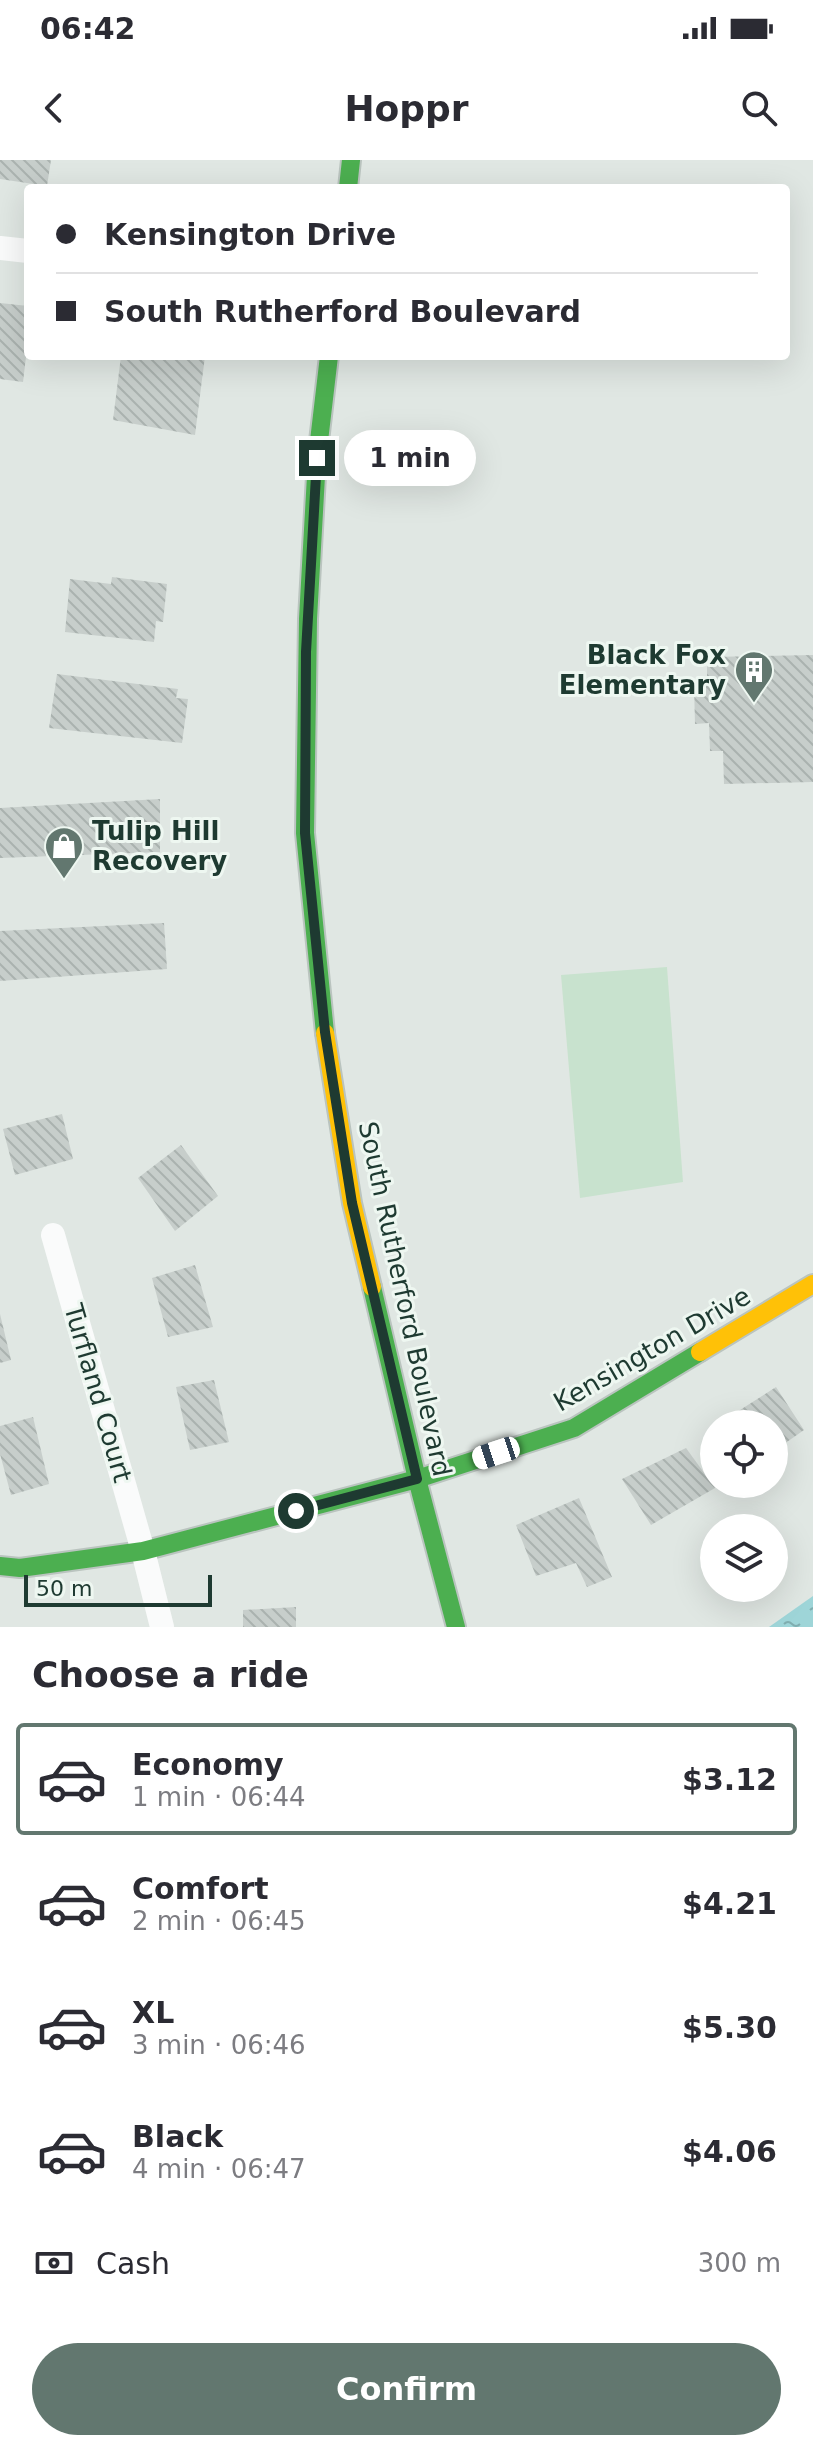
<!DOCTYPE html>
<meta charset="utf-8">
<style>
:root{--surface:#fff;--page:#f7f7f7;--text:#2b2b33;--muted:#7c7c81;--line:#e1e1e2;--accent:#62776f}
body{margin:0;font-family:"DejaVu Sans",sans-serif;background:var(--page);color:var(--text);height:100vh;display:flex;flex-direction:column;font-size:30px;white-space:nowrap}
*{box-sizing:border-box;margin:0}
p{font-size:26px;color:var(--muted)}
.icon{flex:none;width:44px;height:44px;fill:none;stroke:currentColor;stroke-width:2;stroke-linecap:round;stroke-linejoin:round}
.map{position:relative;height:1467px;overflow:hidden}
.details{display:flex;flex-direction:column;background:var(--surface);flex:1}
.details>*{flex:none}
.top-card{position:absolute;left:24px;top:24px;width:766px;height:176px;border-radius:8px;box-shadow:0 8px 32px #0002;display:grid;align-content:center;height:176px;padding:0 32px;background:var(--surface)}
.fabs{position:absolute;left:700px;top:1250px;display:grid;gap:16px}
.fabs a{display:grid;place-items:center;width:88px;height:88px;border-radius:50%;background:var(--surface);box-shadow:0 8px 32px #0002;font-size:40px}
.scale{position:absolute;left:24px;bottom:20px;width:188px;box-sizing:border-box;padding-left:8px;border:4px solid #1e3a31;border-top:0;font-size:22px;line-height:28px;white-space:nowrap;color:#1e3a31;-webkit-text-stroke:6px #eef7f1;paint-order:stroke}
.end{position:absolute;width:36px;height:36px;margin:-18px;border:10px solid #1e3a31;background:#fff;box-shadow:0 0 0 4px #fff}
.from{border-radius:50%}
.bubble{position:absolute;height:56px;border-radius:28px;background:var(--surface);box-shadow:0 8px 32px #0002;font-size:26px;font-weight:800;line-height:56px;text-align:center}
.car{position:absolute;width:24px;height:48px;margin:-24px -12px;border-radius:10px;box-shadow:0 0 6px 2px #0007;background:linear-gradient(#fff 24%,#345 0 40%,#fff 0 76%,#345 0 86%,#fff 0)}
.top-card b{display:flex;align-items:center;gap:28px;height:76px;font-size:30px}
.top-card b+b{border-top:2px solid var(--line)}
.top-card i{width:20px;height:20px;background:var(--text)}
ul{padding:0;list-style:none}
li{display:flex;align-items:center;gap:24px;height:112px;margin:0 16px 12px;padding:0 16px;border:4px solid transparent;border-radius:8px}
li div{flex:1}
li b{display:block;font-size:30px}
li em{font-style:normal;font-weight:800}
li.on{border-color:var(--accent)}
li>.icon{width:72px;height:72px;stroke-width:1.5}
h2{padding:0 32px;font-size:36px;line-height:96px}
.pay{display:flex;align-items:center;gap:20px;height:88px;padding:0 32px;font-size:30px}
.pay p{margin-inline-start:auto}
.action{display:flex;gap:16px;margin-top:auto;padding:16px 32px}
.action a{flex:1;height:92px;border-radius:48px;background:var(--accent);color:#fff;font-size:32px;font-weight:800;line-height:92px;text-align:center}
.status{display:flex;justify-content:space-between;align-items:center;height:56px;padding:0 40px;background:var(--surface);direction:ltr}
.status svg{height:22px;fill:currentColor}
header{display:flex;justify-content:space-between;align-items:center;height:104px;padding:0 32px;background:var(--surface);font-size:36px;font-weight:800}
.map>svg:first-child{display:block}
.garden{fill:#c8e2ce}
.water{fill:url(#water-ripples)}
.building{fill:url(#building-back-hatch)}
.lines{fill:none;stroke-linecap:round;stroke-linejoin:round}
.fast-casing{stroke:#bac4bf;stroke-width:22}
.slow-casing{stroke:#bac4bf;stroke-width:22}
.street{stroke:#fafbfb;stroke-width:24}
.fast{stroke:#4caf50;stroke-width:18}
.slow{stroke:#ffc107;stroke-width:18}
.route{stroke:#1e3a31;stroke-width:10}
.labels{text-anchor:middle;stroke-width:6;stroke-linejoin:round;paint-order:stroke}
.poi-label{font-size:26px;font-weight:bold;fill:#1e3a31;stroke:#eef7f1;text-anchor:end}
.street-label{font-size:26px;fill:#1e3a31;stroke:#eef7f1}
</style>
<div class="status"><b>06:42</b><svg viewBox="0 0 49 12"><path d="M0 12V9h3v3zM5 12V6h3v6zM10 12V3h3v9zM15 12V0h3v12zM26 1h20v11H26zM47 4h2v5h-2z"/></svg></div>
<header><svg class="icon" aria-label="back" viewBox="0 0 24 24"><path d="M15 5l-7 7 7 7"/></svg>Hoppr<svg class="icon" aria-label="search" viewBox="0 0 24 24"><circle cx="10" cy="10" r="6"/><path d="M15 15l6 6"/></svg></header>
<div class="map">
<svg width="813" height="1467" viewBox="0 0 813 1467">
<defs>
<pattern id="water-ripples" width="26" height="14" patternUnits="userSpaceOnUse" patternTransform="scale(2)"><rect width="26" height="14" fill="#9ed5d8"/><path d="M2 4q2-2 4 0t4 0M15 11q2-2 4 0t4 0" fill="none" stroke="#80aeb0"/></pattern>
<pattern id="building-back-hatch" width="6" height="6" patternUnits="userSpaceOnUse" patternTransform="scale(2)"><rect width="6" height="6" fill="#c7cecb"/><path d="M-1 5l2 2M0 0l6 6M5-1l2 2" fill="none" stroke="#aab2af"/></pattern>
</defs>
<rect width="100%" height="100%" fill="#e0e7e3"/>
<polygon class="garden" points="667,807 683,1022 580,1038 561,815"/>
<polygon class="water" points="813,1436 813,1467 769,1467"/>
<g class="building">
<polygon points="0,0 51,0 47,26 0,19"/>
<polygon points="0,143 28,146 28,180 23,222 0,219"/>
<polygon points="121,196 205,196 195,275 113,260"/>
<polygon points="112,417 167,424 163,462 156,461 154,482 65,472 70,419 111,424"/>
<polygon points="813,495 813,622 724,624 723,591 710,591 709,563 695,564 694,525 707,525 707,497"/>
<polygon points="57,514 178,529 176,538 188,539 182,583 49,568"/>
<polygon points="160,639 160,692 0,698 0,648"/>
<polygon points="164,763 167,809 0,821 0,771"/>
<polygon points="62,954 73,999 15,1015 3,969"/>
<polygon points="181,985 218,1036 175,1071 138,1018"/>
<polygon points="195,1105 213,1167 168,1177 152,1118"/>
<polygon points="0,1154 11,1200 0,1203"/>
<polygon points="214,1220 229,1282 190,1290 176,1227"/>
<polygon points="776,1227 804,1270 774,1291 774,1264 718,1264"/>
<polygon points="33,1257 49,1324 11,1335 0,1294 0,1266"/>
<polygon points="686,1288 715,1328 651,1365 622,1319"/>
<polygon points="579,1338 612,1417 587,1427 576,1403 536,1416 516,1365"/>
<polygon points="296,1447 296,1467 243,1467 243,1450"/>
</g>
<g class="lines">
<defs>
<g id="fast">
<polyline points="348,28 351,0"/>
<polyline points="325,873 305,673 308,459 317,298 329,196"/>
<polyline points="372,1127 417,1319 456,1467"/>
<polyline points="0,1406 20,1408 143,1391 417,1319 574,1268 700,1192"/>
</g>
<g id="slow">
<polyline points="325,873 352,1043 372,1127"/>
<polyline points="700,1192 813,1124"/>
</g>
</defs>
<use href="#fast" class="fast-casing"/>
<use href="#slow" class="slow-casing"/>
<g class="street">
<polyline points="0,88 28,91"/>
<polyline points="53,1075 143,1391 162,1467"/>
</g>
<use href="#fast" class="fast"/>
<use href="#slow" class="slow"/>
</g>
<g class="lines">
<polyline class="route" points="296,1351 417,1319 352,1043 325,872 305,673 306,492 317,298"/>
</g>
<defs>
<symbol id="building-pin" viewBox="-11 -11 22 30"><path d="M0 17L-7.5 6A9.5 9.5 0 1 1 7.5 6Z" fill="#62776f" stroke="#eef7f1"/><path d="M-4-6H4V6H1V3H-1V6H-4ZM-2.5-4.3h1.7v1.8h-1.7ZM.8-4.3h1.7v1.8H.8ZM-2.5-1h1.7V.8h-1.7ZM.8-1h1.7V.8H.8Z" fill="#fff"/></symbol>
<symbol id="shop-pin" viewBox="-11 -11 22 30"><path d="M0 17L-7.5 6A9.5 9.5 0 1 1 7.5 6Z" fill="#62776f" stroke="#eef7f1"/><path d="M-5-2.5h2.3a2.7 3.5 0 0 1 5.4 0H5L5.5 6h-11ZM-1.5-2.5h3a1.5 2.3 0 0 0-3 0Z" fill="#fff"/></symbol>
</defs>
<g fill-rule="evenodd">
<use href="#building-pin" x="732" y="488" width="44" height="60"/>
<use href="#shop-pin" x="42" y="664" width="44" height="60"/>
</g>
<g class="labels">
<g class="poi-label">
<text x="726" y="504">Black Fox<tspan x="726" dy="30">Elementary</tspan></text>
<text x="92" y="680" text-anchor="start">Tulip Hill<tspan x="92" dy="30">Recovery</tspan></text>
</g>
<g class="street-label">
<text transform="translate(405 1139) rotate(78)" y="9">South Rutherford Boulevard</text>
<text transform="translate(652 1189) rotate(-30)" y="9">Kensington Drive</text>
<text transform="translate(98 1233) rotate(74)" y="9">Turfland Court</text>
</g>
</g>
</svg>
<div class="fabs">
<a><svg class="icon" aria-label="locate" viewBox="0 0 24 24"><circle cx="12" cy="12" r="6"/><path d="M12 2v4M12 18v4M2 12h4M18 12h4"/></svg></a>
<a><svg class="icon" aria-label="layers" viewBox="0 0 24 24"><path d="M12 4l9 5-9 5-9-5zM3 14l9 5 9-5"/></svg></a>
</div>
<div class="scale">50 m</div>
<i class="end from" style="left:296px;top:1351px"></i>
<i class="end" style="left:317px;top:298px"></i>
<div class="bubble" style="left:344px;top:270px;width:132px">1 min</div>
<i class="car" style="left:496px;top:1293px;rotate:252deg"></i>
<div class="top-card">
<b><i class="from"></i>Kensington Drive</b>
<b><i></i>South Rutherford Boulevard</b>
</div>
</div>
<section class="details">
<h2>Choose a ride</h2>
<ul>
<li class="on"><svg class="icon" aria-label="car" viewBox="0 0 24 24"><path d="M5 17H2v-5l4-1 3-4h7l3 4 3 1v5h-3M9 17h6M6 11h13"/><circle cx="7" cy="17" r="2"/><circle cx="17" cy="17" r="2"/></svg><div><b>Economy</b><p>1 min · 06:44</p></div><em>$3.12</em></li>
<li><svg class="icon" aria-label="car" viewBox="0 0 24 24"><path d="M5 17H2v-5l4-1 3-4h7l3 4 3 1v5h-3M9 17h6M6 11h13"/><circle cx="7" cy="17" r="2"/><circle cx="17" cy="17" r="2"/></svg><div><b>Comfort</b><p>2 min · 06:45</p></div><em>$4.21</em></li>
<li><svg class="icon" aria-label="car" viewBox="0 0 24 24"><path d="M5 17H2v-5l4-1 3-4h7l3 4 3 1v5h-3M9 17h6M6 11h13"/><circle cx="7" cy="17" r="2"/><circle cx="17" cy="17" r="2"/></svg><div><b>XL</b><p>3 min · 06:46</p></div><em>$5.30</em></li>
<li><svg class="icon" aria-label="car" viewBox="0 0 24 24"><path d="M5 17H2v-5l4-1 3-4h7l3 4 3 1v5h-3M9 17h6M6 11h13"/><circle cx="7" cy="17" r="2"/><circle cx="17" cy="17" r="2"/></svg><div><b>Black</b><p>4 min · 06:47</p></div><em>$4.06</em></li>
</ul>
<div class="pay"><svg class="icon" aria-label="cash" viewBox="0 0 24 24"><path d="M3 7h18v10H3z"/><circle cx="12" cy="12" r="2"/></svg>Cash<p>300 m</p></div>
<div class="action"><a>Confirm</a></div>
</section>
